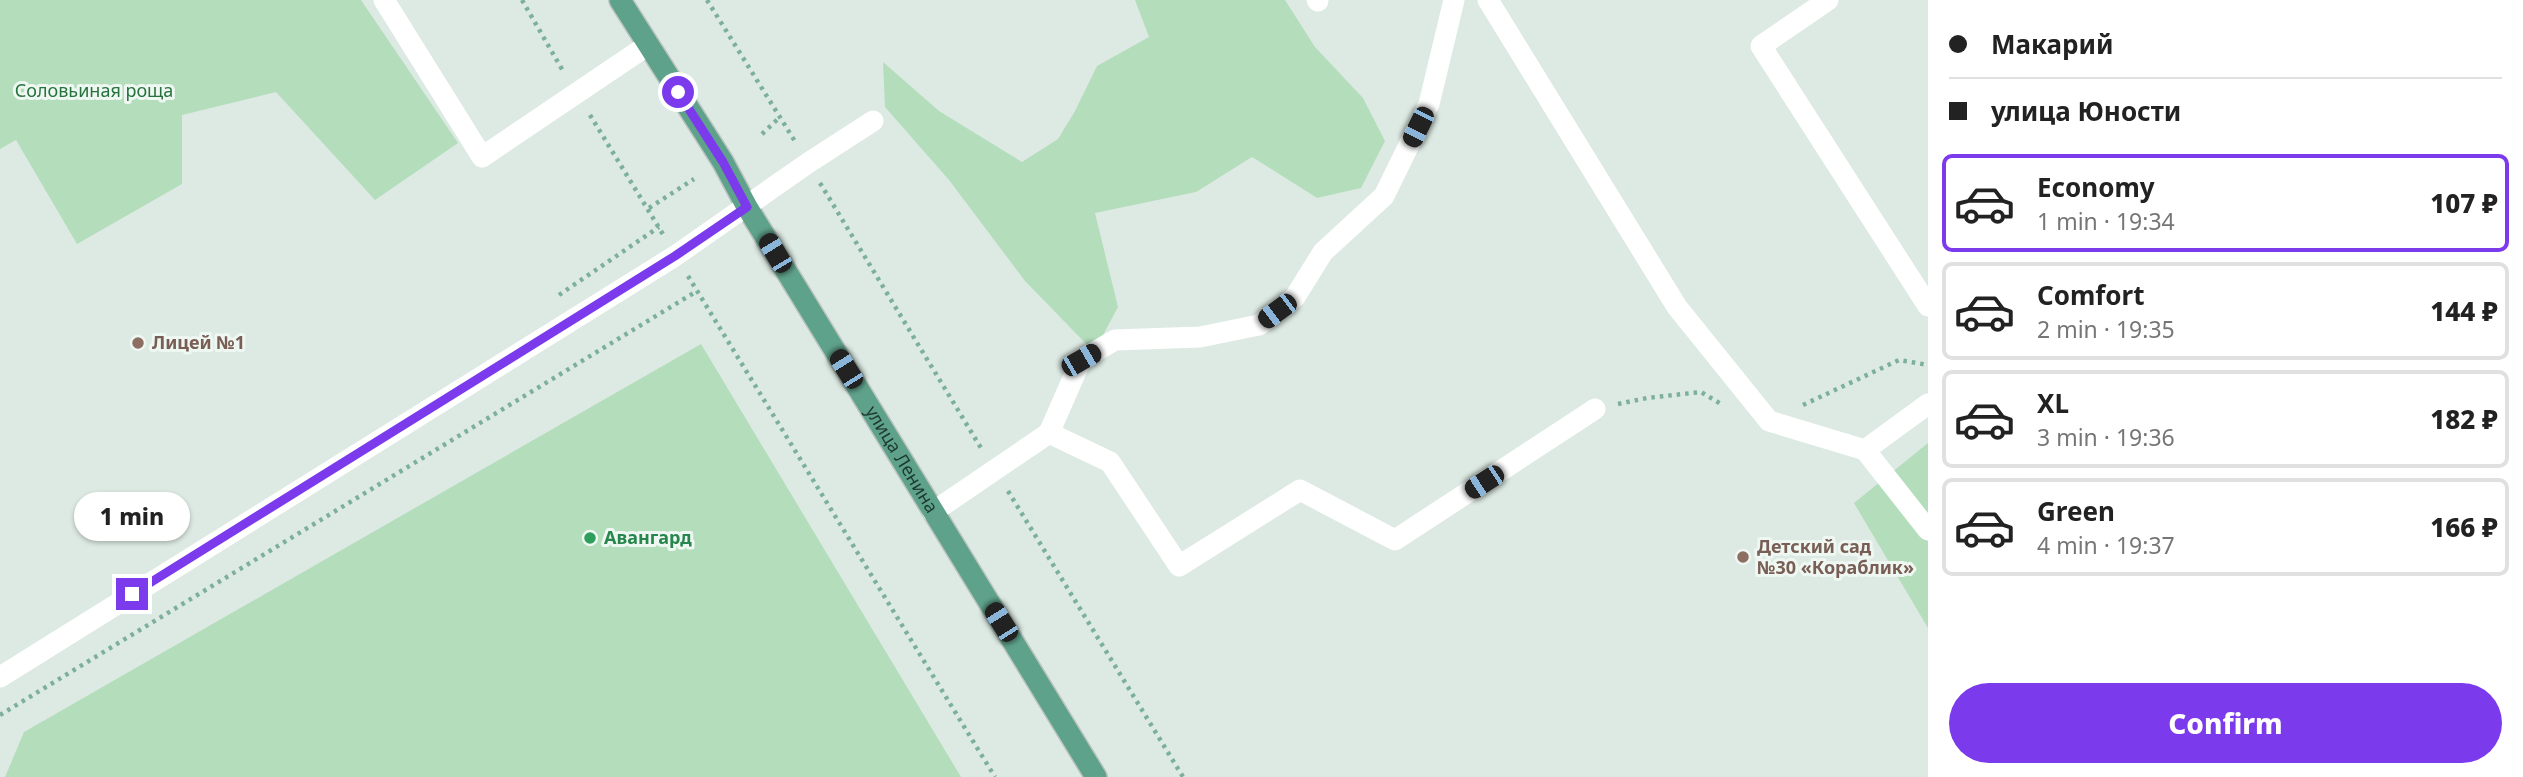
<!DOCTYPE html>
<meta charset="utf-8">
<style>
:root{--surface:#fff;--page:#f2f2f2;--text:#222;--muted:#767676;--line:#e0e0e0;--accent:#7c3aed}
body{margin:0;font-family:"Noto Sans",sans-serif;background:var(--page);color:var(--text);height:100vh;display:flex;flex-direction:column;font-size:26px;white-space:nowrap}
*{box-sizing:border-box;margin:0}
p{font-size:23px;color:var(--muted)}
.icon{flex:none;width:38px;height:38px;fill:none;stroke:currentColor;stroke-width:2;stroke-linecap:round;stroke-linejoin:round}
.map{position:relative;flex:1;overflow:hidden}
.panel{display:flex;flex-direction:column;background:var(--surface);width:595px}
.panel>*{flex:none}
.guide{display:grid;align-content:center;height:154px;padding:0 21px;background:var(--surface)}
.end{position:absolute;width:32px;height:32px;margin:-16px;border:9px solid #7c3aed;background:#fff;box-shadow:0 0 0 4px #fff}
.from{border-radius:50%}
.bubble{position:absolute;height:49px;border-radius:24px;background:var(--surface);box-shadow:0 2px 5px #0004;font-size:23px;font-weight:800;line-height:49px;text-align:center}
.car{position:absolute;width:21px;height:42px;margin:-21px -10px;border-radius:9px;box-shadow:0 0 5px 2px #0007;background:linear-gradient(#222 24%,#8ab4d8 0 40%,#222 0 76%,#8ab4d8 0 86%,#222 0)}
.guide b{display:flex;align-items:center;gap:24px;height:66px;font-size:26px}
.guide b+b{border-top:2px solid var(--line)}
.guide i{width:18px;height:18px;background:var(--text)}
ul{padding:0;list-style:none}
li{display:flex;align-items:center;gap:21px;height:98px;margin:0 14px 10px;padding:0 7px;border:4px solid var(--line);border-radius:10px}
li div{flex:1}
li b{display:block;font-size:26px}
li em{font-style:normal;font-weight:800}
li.active{border-color:var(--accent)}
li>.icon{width:63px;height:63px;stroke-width:1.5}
.action{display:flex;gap:14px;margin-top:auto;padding:14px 21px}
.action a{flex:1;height:80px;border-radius:42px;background:var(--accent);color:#fff;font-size:28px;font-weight:800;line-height:80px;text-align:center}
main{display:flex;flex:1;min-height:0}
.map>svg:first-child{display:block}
.green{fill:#b4ddbc}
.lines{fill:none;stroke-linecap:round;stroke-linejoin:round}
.major-casing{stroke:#bcc4c1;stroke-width:24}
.path{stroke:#7cb09b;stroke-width:4.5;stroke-dasharray:3.5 5;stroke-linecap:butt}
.minor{stroke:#fff;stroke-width:21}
.major{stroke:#5fa28b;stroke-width:21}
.route{stroke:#7c3aed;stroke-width:9}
.education-dot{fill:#8d6e63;stroke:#eef7f1;stroke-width:2.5}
.leisure-dot{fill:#2e9e5b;stroke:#eef7f1;stroke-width:2.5}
.labels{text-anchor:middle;stroke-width:6;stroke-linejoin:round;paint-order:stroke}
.park-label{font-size:18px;fill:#27733d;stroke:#eef7f1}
.education-label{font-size:18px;font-weight:bold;fill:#785e54;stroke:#eef7f1;text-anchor:start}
.street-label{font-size:18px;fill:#1e3a30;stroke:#eef7f1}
.leisure-label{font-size:18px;font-weight:bold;fill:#27864d;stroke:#eef7f1;text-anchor:start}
</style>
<main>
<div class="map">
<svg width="1928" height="777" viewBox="0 0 1928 777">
<rect width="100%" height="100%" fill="#ddeae3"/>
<g class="green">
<polygon points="0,0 361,0 458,143 375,200 276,92 182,115 182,184 77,244 16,140 0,149"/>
<polygon points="1135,0 1285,0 1315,47 1363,98 1385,141 1361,188 1317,198 1252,157 1196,192 1095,213 1118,307 1094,352 1025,281 949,180 885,107 883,62 939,111 1022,162 1058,139 1075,111 1097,66 1149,37"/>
<polygon points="701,344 961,777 5,777 24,732"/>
<polygon points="1928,443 1928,628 1854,503"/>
</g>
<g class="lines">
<defs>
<g id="major">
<path id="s1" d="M620,0L723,162L747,207L1096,777"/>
</g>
</defs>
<use href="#major" class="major-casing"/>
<g class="path">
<polyline points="522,0 563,71"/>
<polyline points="707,0 796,143"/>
<polyline points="590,115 664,236"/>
<polyline points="762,134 780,117"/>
<polyline points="820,183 981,448"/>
<polyline points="649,208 694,179"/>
<polyline points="688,276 995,777"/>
<polyline points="559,295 659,227"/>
<polyline points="1618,404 1647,398 1701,392 1721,404"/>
<polyline points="1803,405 1899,360 1928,365"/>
<polyline points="1008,491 1183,777"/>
<polyline points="0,715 697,291"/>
</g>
<g class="minor">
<polyline points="384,0 482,157 648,45"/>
<polyline points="1317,0 1318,1"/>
<polyline points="1488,0 1677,307 1769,421 1865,450 1928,530"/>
<polyline points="1828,0 1761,46 1928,306"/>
<polyline points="1049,433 1110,462 1179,566 1300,490 1395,540 1595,409"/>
<polyline points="1865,450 1928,404"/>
<polyline points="933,512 1049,433 1081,360 1115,340 1200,337 1259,325 1295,297 1323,252 1384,196 1429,104 1454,0"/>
<polyline points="0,677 675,256 808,163 873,121"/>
</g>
<use href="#major" class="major"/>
</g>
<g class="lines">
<polyline class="route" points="132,594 675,256 747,207 723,162 678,92"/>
</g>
<g class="education-dot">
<circle cx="138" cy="343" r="7"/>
<circle cx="1743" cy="557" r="7"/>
</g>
<circle class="leisure-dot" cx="590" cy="538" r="7"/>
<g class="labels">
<g class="park-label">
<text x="94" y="97">Соловьиная роща</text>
</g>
<g class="education-label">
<text x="152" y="349">Лицей №1</text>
<text x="1757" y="553">Детский сад<tspan x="1757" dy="21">№30 «Кораблик»</tspan></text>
</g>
<g class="street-label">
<text dy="6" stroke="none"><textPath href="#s1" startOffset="539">улица Ленина</textPath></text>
</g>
<g class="leisure-label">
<text x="604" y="544">Авангард</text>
</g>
</g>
</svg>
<i class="end from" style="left:678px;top:92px"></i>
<i class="end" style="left:132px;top:594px"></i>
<div class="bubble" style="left:74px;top:492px;width:116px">1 min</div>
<i class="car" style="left:1418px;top:127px;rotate:206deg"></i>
<i class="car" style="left:775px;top:253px;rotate:329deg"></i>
<i class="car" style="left:1277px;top:311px;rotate:233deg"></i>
<i class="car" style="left:1081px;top:360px;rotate:60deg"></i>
<i class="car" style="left:846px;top:369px;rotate:328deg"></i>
<i class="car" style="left:1484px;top:482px;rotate:237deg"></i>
<i class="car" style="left:1001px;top:622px;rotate:328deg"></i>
</div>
<section class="panel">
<div class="guide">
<b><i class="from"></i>Макарий</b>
<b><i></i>улица Юности</b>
</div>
<ul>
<li class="active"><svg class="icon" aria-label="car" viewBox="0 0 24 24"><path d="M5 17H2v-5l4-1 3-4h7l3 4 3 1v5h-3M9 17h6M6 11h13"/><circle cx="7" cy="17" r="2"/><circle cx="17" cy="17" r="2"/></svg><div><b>Economy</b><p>1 min · 19:34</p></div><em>107 ₽</em></li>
<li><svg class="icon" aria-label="car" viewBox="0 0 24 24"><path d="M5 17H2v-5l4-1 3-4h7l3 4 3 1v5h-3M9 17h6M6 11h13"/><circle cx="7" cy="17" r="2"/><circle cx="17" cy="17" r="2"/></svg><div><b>Comfort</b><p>2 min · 19:35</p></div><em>144 ₽</em></li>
<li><svg class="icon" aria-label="car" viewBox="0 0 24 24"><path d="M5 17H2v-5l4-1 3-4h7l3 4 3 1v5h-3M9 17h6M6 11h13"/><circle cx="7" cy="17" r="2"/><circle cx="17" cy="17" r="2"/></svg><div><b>XL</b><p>3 min · 19:36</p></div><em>182 ₽</em></li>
<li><svg class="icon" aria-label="car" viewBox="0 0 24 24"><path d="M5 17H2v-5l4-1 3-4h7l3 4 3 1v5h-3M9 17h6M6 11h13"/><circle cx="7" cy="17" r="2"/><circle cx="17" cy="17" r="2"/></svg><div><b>Green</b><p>4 min · 19:37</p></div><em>166 ₽</em></li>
</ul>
<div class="action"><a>Confirm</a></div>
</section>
</main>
